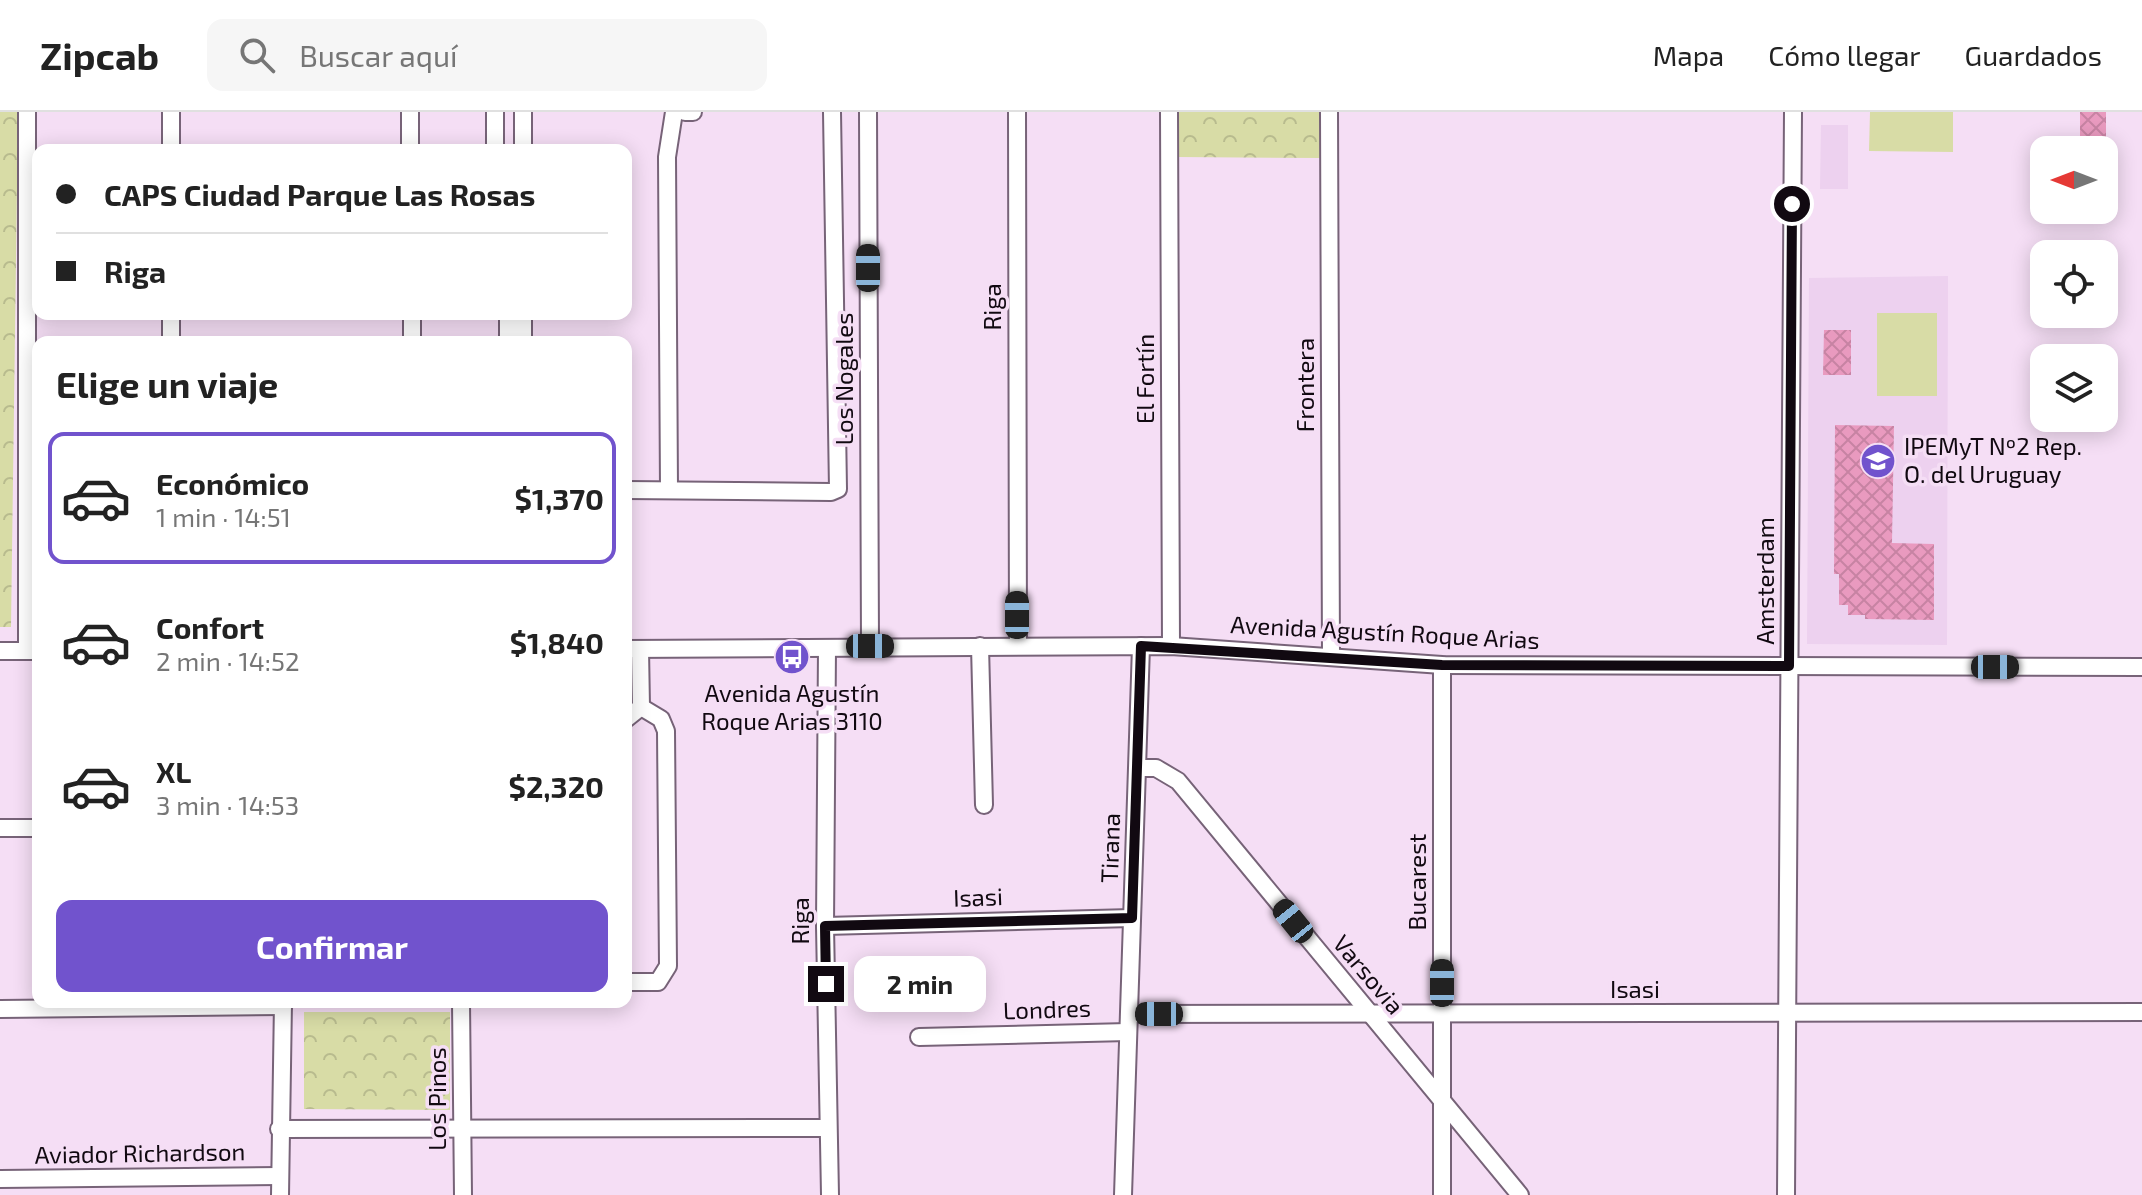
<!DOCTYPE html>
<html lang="es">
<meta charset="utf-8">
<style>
:root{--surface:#fff;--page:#f6f6f6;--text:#222;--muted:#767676;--line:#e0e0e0;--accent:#7153cd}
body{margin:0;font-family:"Exo 2",sans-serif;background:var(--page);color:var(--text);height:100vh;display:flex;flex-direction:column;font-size:30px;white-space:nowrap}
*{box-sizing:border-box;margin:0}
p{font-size:26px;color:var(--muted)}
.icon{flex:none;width:44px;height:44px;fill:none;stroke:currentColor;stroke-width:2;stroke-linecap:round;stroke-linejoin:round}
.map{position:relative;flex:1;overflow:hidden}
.drawer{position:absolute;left:32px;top:224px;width:600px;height:672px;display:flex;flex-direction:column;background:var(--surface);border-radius:16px;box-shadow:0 4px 20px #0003}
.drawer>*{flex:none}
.top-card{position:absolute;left:32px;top:32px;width:600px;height:176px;border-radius:16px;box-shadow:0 4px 20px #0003;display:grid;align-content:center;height:176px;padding:0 24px;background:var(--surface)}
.needle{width:52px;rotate:270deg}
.fabs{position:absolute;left:2030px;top:24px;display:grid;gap:16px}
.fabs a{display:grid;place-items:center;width:88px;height:88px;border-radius:16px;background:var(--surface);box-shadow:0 4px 20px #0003;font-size:40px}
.end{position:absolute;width:36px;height:36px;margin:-18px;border:10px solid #110911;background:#fff;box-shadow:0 0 0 4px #fff}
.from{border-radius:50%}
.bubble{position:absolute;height:56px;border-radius:16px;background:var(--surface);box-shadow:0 4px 20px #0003;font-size:26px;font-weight:700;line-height:56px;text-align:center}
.car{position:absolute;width:24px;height:48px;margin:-24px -12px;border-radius:10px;box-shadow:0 0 6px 2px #0007;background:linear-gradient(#222 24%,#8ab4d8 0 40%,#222 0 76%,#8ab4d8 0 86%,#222 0)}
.top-card b{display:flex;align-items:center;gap:28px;height:76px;font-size:30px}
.top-card b+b{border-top:2px solid var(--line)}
.top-card i{width:20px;height:20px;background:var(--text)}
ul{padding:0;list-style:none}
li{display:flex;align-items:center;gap:24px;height:132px;margin:0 16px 12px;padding:0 8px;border:4px solid transparent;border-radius:16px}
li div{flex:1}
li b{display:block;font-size:30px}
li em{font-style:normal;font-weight:700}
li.selected{border-color:var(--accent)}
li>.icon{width:72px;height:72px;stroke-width:1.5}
h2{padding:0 24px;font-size:36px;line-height:96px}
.button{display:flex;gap:16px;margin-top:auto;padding:16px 24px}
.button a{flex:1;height:92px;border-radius:16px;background:var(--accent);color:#fff;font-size:32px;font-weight:700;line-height:92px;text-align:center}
header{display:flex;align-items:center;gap:48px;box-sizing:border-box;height:112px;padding:0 40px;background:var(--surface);border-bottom:2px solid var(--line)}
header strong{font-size:38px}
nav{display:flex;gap:44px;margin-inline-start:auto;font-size:28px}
.search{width:560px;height:72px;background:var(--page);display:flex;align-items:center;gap:20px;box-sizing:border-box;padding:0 28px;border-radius:16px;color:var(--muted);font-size:30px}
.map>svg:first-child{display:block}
.built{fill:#edd1ef}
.park{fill:url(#park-crowns)}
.pitch{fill:#d8dca6}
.building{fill:url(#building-cross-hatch)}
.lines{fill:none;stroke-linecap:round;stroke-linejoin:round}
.street-casing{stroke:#776378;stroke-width:20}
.street{stroke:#fff;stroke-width:16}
.route{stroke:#110911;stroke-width:10}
.labels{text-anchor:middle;stroke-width:7;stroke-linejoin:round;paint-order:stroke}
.street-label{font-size:24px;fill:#110911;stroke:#f5def5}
.poi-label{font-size:24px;fill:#110911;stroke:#f5def5;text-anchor:start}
</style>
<header>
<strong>Zipcab</strong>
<div class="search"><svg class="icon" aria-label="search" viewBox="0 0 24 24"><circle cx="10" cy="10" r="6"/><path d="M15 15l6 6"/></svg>Buscar aquí</div>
<nav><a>Mapa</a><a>Cómo llegar</a><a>Guardados</a></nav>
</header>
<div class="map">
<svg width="2142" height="1083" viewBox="0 0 2142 1083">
<defs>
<pattern id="park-crowns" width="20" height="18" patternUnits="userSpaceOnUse" patternTransform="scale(2)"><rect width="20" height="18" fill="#d8dca6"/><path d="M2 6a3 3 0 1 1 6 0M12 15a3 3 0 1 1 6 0" fill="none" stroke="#b8bb8e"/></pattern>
<pattern id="building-cross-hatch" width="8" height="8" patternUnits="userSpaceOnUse" patternTransform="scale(2)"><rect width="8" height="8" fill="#e99abf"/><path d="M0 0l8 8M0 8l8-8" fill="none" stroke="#c783a3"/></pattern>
</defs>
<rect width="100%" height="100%" fill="#f5def5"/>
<g class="built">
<polygon points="1821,13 1848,13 1848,77 1820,77"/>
<polygon points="1948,164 1947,533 1807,532 1809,166"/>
</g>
<g class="park">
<polygon points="0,0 18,0 11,515 0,515"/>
<polygon points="1176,0 1323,0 1322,46 1176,45"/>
<polygon points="304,900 450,900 450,998 304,997"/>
</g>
<g class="pitch">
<polygon points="1870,0 1953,0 1953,40 1869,39"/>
<rect x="1877" y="201" width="60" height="83"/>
</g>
<g class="building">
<rect x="2080" y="0" width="26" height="38"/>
<polygon points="1824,218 1851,218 1851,263 1823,263"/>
<polygon points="1835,313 1894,314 1892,431 1934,432 1934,508 1865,507 1865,503 1848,503 1848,493 1839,493 1839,462 1834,462"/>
</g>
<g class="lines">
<defs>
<g id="street">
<polyline points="27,0 27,539"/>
<polyline points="171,0 171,38"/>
<polyline points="410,0 410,38"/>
<polyline points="495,0 495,38"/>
<polyline points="685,0 693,0"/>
<polyline points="868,0 870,534"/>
<polyline points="1017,0 1018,534"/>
<polyline points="1169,0 1171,534"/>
<polyline points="1329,0 1331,545"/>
<polyline points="523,38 523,0"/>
<polyline points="171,202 171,230"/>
<polyline points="412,202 412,230"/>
<polyline points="508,202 508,230"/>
<polyline points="523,230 523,202"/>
<polyline points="669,377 667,45 674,0"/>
<polyline points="626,378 831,380 838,377 832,0"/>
<polyline points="980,534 984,693"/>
<polyline points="827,536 825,814 830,1083"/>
<polyline points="626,537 1171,534 1442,553 2142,555"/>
<polyline points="640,537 641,595"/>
<polyline points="0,539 34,539"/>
<polyline points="1442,553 1442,1083"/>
<polyline points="626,607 641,595"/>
<polyline points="1138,656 1156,656 1178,669 1520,1083"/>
<polyline points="0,716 38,716"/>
<polyline points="825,814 1132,806"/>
<polyline points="626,870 658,870 668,854 666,619 661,607 641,595"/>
<polyline points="461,890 463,1083"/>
<polyline points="0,897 283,894"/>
<polyline points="1129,902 2142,900"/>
<polyline points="919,925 1128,920"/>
<polyline points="279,1017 827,1016"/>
<polyline points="0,1067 280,1064"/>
<polyline points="280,1083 283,890"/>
<polyline points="1123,1083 1141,534"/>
<polyline points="1786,1083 1793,0"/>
</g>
</defs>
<use href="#street" class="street-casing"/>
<use href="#street" class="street"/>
</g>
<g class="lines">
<polyline class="route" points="826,872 825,814 1132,806 1141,534 1442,553 1789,554 1792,92"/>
</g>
<defs>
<symbol id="school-disc" viewBox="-11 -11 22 22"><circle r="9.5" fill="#7153cd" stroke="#f5def5"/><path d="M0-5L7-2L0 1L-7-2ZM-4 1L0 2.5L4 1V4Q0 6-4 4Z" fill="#fff"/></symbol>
<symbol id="bus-disc" viewBox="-11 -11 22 22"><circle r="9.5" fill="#7153cd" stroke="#f5def5"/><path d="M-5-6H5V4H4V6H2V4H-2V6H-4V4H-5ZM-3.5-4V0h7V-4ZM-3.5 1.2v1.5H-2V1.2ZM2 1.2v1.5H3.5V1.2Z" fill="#fff"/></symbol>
</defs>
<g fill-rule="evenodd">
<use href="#school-disc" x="1858" y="329" width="40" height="40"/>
<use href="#bus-disc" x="772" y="525" width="40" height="40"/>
</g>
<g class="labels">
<g class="street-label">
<text transform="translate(993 195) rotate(-90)" y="8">Riga</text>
<text transform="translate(845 267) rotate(-90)" y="8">Los Nogales</text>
<text transform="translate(1146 267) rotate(-90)" y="8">El Fortín</text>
<text transform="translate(1306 273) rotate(-90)" y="8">Frontera</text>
<text transform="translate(1766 469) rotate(-90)" y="8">Amsterdam</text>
<text transform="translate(1385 521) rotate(3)" y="8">Avenida Agustín Roque Arias</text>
<text transform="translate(1111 736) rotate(-88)" y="8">Tirana</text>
<text transform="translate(1418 770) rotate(-90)" y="8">Bucarest</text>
<text transform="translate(978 786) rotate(-2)" y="8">Isasi</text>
<text transform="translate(801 809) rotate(-90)" y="8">Riga</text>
<text transform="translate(1368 863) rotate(50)" y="8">Varsovia</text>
<text x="1635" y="886">Isasi</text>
<text transform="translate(1047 898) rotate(-2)" y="8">Londres</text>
<text transform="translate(438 987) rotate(-90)" y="8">Los Pinos</text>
<text transform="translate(140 1042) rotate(-1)" y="8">Aviador Richardson</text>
</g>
<g class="poi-label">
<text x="1904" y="343">IPEMyT Nº2 Rep.<tspan x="1904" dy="28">O. del Uruguay</tspan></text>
<text x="792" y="590" text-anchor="middle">Avenida Agustín<tspan x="792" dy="28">Roque Arias 3110</tspan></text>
</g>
</g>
</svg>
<div class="fabs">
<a><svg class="needle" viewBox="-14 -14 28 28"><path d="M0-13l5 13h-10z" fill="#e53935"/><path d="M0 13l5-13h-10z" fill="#767676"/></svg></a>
<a><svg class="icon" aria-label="locate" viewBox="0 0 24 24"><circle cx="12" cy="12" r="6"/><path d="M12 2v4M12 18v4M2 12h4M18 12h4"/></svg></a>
<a><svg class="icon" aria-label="layers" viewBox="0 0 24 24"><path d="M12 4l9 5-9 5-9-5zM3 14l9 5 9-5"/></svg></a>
</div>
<i class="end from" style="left:1792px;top:92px"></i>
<i class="end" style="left:826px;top:872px"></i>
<div class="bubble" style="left:854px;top:844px;width:132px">2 min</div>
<i class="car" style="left:868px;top:156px;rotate:0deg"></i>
<i class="car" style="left:1017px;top:503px;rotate:0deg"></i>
<i class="car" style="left:870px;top:534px;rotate:90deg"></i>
<i class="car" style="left:1995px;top:555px;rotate:90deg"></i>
<i class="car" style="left:1293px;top:809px;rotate:321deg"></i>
<i class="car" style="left:1442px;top:871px;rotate:0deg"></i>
<i class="car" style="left:1159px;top:902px;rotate:270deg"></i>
<div class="top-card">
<b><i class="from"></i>CAPS Ciudad Parque Las Rosas</b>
<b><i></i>Riga</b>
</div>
<section class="drawer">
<h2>Elige un viaje</h2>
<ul>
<li class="selected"><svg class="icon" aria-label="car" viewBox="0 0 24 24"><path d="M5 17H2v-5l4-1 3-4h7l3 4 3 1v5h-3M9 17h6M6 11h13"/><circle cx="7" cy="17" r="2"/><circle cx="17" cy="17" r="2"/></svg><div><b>Económico</b><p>1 min · 14:51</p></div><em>$1,370</em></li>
<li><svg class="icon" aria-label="car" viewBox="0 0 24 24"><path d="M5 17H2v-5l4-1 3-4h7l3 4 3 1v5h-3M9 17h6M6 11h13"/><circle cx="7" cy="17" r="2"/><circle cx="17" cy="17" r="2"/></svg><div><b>Confort</b><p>2 min · 14:52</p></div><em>$1,840</em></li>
<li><svg class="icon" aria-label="car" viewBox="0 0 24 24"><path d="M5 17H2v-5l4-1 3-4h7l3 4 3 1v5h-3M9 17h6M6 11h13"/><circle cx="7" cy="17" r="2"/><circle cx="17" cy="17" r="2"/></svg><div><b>XL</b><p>3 min · 14:53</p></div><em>$2,320</em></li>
</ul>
<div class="button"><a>Confirmar</a></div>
</section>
</div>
